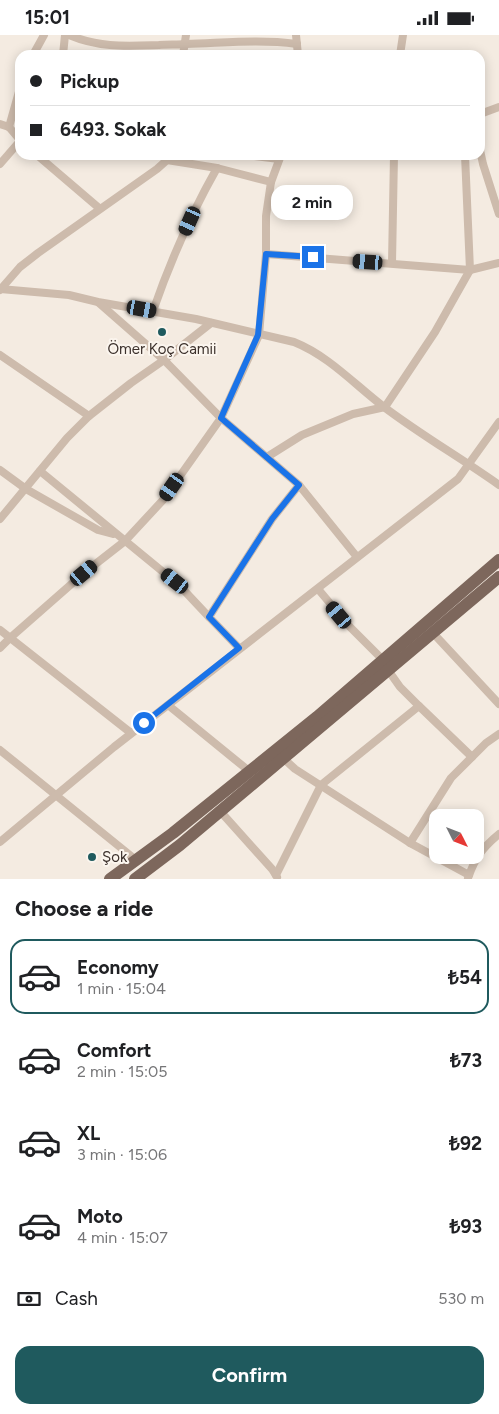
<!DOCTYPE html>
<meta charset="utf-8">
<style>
:root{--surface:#fff;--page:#f6f6f6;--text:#202124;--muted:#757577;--line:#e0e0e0;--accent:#1f5a5e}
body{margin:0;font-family:Figtree,sans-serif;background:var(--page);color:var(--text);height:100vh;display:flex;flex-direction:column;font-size:19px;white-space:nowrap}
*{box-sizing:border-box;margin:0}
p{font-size:16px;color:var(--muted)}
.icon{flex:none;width:28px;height:28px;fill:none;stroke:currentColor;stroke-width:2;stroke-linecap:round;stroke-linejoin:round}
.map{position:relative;height:844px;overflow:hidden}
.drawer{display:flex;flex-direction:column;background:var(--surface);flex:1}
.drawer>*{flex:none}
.banner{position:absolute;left:15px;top:15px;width:470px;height:110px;border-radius:15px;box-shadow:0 2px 12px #0003;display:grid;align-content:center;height:110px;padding:0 15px;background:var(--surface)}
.needle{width:32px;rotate:132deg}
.controls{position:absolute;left:429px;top:774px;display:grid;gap:10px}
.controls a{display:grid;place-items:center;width:55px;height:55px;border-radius:10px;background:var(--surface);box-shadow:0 2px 12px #0003;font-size:25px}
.end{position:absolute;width:22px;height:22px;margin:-11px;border:6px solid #1a73e8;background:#fff;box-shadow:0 0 0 2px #fff}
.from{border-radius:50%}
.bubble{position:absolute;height:35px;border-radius:15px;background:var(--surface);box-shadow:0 2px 12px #0003;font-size:16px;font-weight:700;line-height:35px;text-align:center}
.car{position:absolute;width:15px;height:30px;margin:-15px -8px;border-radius:6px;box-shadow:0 0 4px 1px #0007;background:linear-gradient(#222 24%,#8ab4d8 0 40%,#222 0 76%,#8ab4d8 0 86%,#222 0)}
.banner b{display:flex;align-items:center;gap:18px;height:48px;font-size:19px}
.banner b+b{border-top:1px solid var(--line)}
.banner i{width:12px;height:12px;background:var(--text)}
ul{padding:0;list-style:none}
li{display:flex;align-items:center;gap:15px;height:75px;margin:0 10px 8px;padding:0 5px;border:2px solid transparent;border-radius:15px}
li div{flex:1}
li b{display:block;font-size:19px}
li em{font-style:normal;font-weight:700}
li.active{border-color:var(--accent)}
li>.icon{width:45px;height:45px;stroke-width:1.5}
h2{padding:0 15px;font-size:22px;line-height:60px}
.pay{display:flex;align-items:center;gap:12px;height:55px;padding:0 15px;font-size:19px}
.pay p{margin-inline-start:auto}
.cta{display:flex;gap:10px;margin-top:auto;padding:10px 15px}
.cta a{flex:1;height:58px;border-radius:15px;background:var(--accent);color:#fff;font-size:20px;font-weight:700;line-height:58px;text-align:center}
.status{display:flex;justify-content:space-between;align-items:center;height:35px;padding:0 25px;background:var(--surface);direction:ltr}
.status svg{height:14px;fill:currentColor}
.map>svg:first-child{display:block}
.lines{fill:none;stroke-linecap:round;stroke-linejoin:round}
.street{stroke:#cdbbac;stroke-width:8}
.primary{stroke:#7d675c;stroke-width:12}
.route{stroke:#1a73e8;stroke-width:6}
.poi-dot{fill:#1f5a5e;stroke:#fbf5ee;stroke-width:2}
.labels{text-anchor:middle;stroke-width:4;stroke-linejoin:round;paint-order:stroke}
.poi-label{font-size:15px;fill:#3b302b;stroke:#fbf5ee}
</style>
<div class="status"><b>15:01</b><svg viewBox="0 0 49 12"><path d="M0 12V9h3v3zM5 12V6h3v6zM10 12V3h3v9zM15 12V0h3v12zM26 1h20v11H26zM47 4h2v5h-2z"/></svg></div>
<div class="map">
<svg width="499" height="844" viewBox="0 0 499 844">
<rect width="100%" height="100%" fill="#f4ebe1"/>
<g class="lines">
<g class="street">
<path d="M69,0C100,13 126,11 159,10C168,9 177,10 186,9C224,8 259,4 297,9"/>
<polyline points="296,0 298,20"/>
<polyline points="33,20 44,0"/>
<polyline points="63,20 65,0"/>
<polyline points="183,20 186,0"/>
<polyline points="400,20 403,0"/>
<polyline points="480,79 499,72"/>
<polyline points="0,89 9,92 20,105"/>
<polyline points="9,92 20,53"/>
<polyline points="480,115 483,129 499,179"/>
<polyline points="37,120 99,173"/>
<polyline points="247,120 279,124"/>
<polyline points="167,125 217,133"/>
<polyline points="0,129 20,106"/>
<polyline points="266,219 470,235 499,228"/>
<polyline points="392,228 394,120"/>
<path d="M0,254L69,260L98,267L196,284L294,307C329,321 355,350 384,372C421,400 461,423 499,450"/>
<polyline points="0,255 20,232 38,218 157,134 167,125 169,120"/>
<polyline points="99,268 164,325 221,383 299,450 357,522"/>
<path d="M153,276C170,227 191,179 217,133L271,147"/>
<polyline points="0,320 89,381"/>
<polyline points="267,422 302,400 353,379 385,372 435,297 470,235 465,120"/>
<polyline points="0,435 26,454 98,495 113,499"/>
<polyline points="40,436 179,550 209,582"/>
<polyline points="0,484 67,403 89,381 131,348 164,325 211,288"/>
<polyline points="318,554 350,592 383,625"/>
<polyline points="0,595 131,698"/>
<polyline points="433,598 499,669"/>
<polyline points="0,613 10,603 84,538 125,506 163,465 221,383 259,300 266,219 266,181 271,147 281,120"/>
<polyline points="239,613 209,582 272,484 299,450"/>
<polyline points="388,635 400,652 419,671"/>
<polyline points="168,670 249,736"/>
<polyline points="0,715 136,825"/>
<polyline points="283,723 295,734 410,808 469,840"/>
<polyline points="220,776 272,834 277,842"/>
<polyline points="0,807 114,712 458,444 499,387"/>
<polyline points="410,808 451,743 486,708 499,699"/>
<polyline points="276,840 321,750 419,671 472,722"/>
<path d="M468,843C475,823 482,813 499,799"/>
</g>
<g class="primary">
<polyline points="110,844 173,798 317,682 499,525"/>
<polyline points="135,844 180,810 499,542"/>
</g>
</g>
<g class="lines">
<polyline class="route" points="144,688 239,613 209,582 272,484 299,450 221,383 258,300 266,219 313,222"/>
</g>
<g class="poi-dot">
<circle cx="162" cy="297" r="5"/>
<circle cx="92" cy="822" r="5"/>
</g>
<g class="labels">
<g class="poi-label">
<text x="162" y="319">Ömer Koç Camii</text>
<text x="102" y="827" text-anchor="start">Şok</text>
</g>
</g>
</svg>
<div class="controls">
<a><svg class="needle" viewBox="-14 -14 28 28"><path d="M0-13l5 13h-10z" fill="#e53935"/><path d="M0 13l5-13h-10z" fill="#757577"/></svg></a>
</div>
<i class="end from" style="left:144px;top:688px"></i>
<i class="end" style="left:313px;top:222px"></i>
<div class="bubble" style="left:271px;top:150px;width:82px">2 min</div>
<i class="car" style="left:190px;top:186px;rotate:204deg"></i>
<i class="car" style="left:368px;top:227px;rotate:274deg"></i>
<i class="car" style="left:142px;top:274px;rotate:100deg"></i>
<i class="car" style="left:172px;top:452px;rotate:215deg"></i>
<i class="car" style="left:84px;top:538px;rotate:50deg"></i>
<i class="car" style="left:175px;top:546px;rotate:308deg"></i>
<i class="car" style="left:339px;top:580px;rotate:320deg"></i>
<div class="banner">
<b><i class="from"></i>Pickup</b>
<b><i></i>6493. Sokak</b>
</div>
</div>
<section class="drawer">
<h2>Choose a ride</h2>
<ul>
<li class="active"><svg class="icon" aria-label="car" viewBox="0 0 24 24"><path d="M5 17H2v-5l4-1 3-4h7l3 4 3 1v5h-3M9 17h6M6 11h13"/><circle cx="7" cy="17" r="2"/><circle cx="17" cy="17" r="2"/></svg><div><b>Economy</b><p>1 min · 15:04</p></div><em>₺54</em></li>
<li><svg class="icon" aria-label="car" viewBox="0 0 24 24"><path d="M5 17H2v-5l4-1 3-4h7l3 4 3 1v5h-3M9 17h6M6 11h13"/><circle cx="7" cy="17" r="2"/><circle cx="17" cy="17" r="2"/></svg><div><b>Comfort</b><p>2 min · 15:05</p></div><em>₺73</em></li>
<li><svg class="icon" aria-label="car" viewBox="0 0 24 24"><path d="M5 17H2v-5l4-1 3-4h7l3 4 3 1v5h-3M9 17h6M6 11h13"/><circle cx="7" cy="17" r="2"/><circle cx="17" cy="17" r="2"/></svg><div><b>XL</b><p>3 min · 15:06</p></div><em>₺92</em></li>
<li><svg class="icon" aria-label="car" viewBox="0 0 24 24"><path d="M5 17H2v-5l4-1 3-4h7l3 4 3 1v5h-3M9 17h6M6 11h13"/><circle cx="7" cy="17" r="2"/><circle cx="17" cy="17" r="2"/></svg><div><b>Moto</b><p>4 min · 15:07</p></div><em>₺93</em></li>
</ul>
<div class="pay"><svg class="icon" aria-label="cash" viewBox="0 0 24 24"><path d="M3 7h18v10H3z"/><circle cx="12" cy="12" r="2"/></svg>Cash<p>530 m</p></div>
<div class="cta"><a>Confirm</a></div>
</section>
